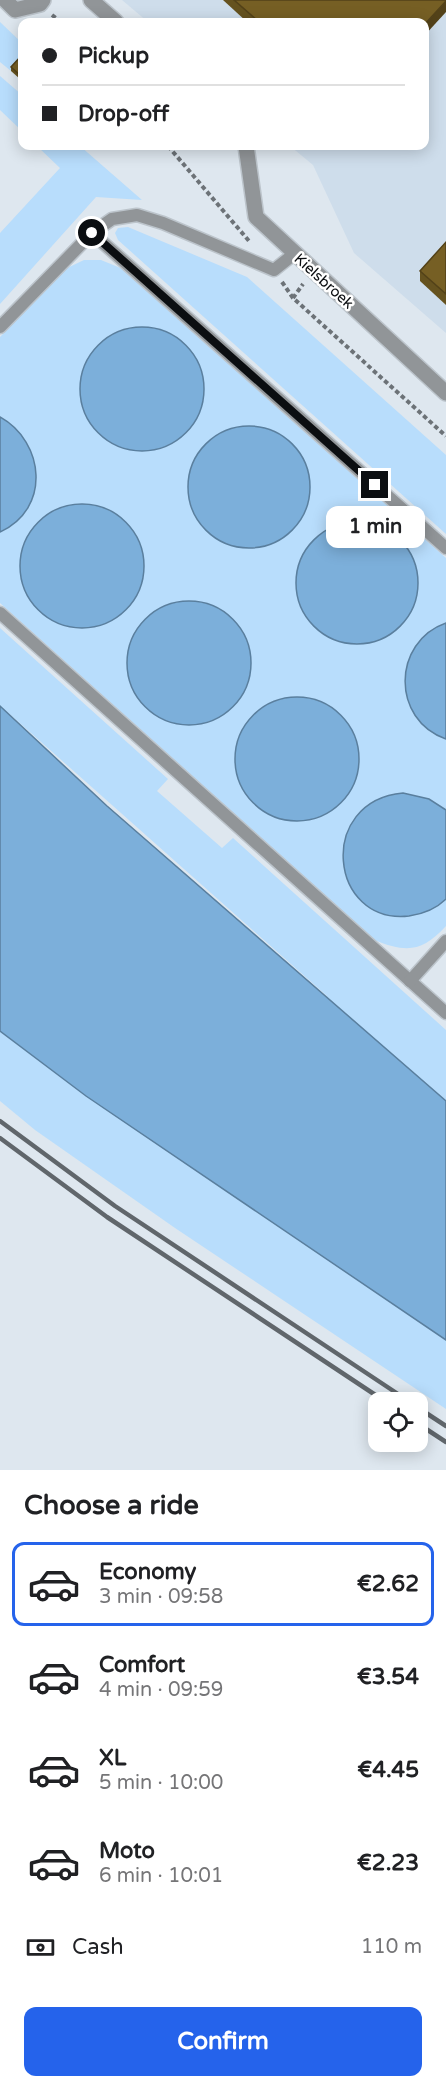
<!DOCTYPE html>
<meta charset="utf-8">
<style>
:root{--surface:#fff;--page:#f6f6f6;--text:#202124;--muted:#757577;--line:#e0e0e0;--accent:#2563eb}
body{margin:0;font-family:"Varela Round",sans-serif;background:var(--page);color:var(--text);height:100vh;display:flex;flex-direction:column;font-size:22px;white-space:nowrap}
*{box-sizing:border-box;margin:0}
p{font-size:20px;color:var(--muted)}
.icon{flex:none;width:33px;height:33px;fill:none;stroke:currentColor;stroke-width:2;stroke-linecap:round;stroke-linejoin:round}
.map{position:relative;height:1470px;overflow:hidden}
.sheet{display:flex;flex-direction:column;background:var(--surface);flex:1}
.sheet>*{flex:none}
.guide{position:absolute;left:18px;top:18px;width:411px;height:132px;border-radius:12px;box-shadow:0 3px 15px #0003;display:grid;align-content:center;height:132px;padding:0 24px;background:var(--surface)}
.controls{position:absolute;left:368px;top:1392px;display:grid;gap:12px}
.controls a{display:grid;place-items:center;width:60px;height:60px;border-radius:12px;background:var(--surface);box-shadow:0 3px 15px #0003;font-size:30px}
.end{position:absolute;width:27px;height:27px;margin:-14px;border:8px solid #0b0e11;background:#fff;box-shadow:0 0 0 3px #fff}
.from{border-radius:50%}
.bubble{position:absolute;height:42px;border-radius:12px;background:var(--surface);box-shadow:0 3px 15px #0003;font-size:20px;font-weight:800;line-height:42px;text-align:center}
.guide b{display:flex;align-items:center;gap:21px;height:57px;font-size:22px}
.guide b+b{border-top:2px solid var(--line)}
.guide i{width:15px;height:15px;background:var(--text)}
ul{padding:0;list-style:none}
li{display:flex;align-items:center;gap:18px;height:84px;margin:0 12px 9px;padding:0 12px;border:3px solid transparent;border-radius:12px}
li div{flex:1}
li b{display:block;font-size:22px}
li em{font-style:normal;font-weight:800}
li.active{border-color:var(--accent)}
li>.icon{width:54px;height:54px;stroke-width:1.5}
h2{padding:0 24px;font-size:27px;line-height:72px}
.pay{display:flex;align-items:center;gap:15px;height:66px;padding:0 24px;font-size:22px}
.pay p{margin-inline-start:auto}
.primary-button{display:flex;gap:12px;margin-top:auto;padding:12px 24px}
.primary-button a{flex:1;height:69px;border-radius:12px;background:var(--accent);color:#fff;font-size:24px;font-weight:800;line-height:69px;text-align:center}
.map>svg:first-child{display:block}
.built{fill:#ceddeb}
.green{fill:#b8ddfc;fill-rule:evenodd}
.water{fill:#7cafda;stroke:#5a7f9e;stroke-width:1.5}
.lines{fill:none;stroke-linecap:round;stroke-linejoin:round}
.lane-casing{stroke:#bcc4cb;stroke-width:15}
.street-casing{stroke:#bcc4cb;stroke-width:18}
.path{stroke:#6c7277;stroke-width:4;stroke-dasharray:4.5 3;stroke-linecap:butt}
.lane{stroke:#919598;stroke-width:12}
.street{stroke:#919598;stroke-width:15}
.rail{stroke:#60666b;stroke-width:4.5}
.wall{fill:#65521f}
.shaded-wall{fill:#534219}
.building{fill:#765f24;stroke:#534219;stroke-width:1.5}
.route{stroke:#0b0e11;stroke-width:8}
.labels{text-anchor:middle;stroke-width:5;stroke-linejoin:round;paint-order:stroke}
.street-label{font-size:15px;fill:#0b0e11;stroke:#fff}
</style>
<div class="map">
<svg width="446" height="1470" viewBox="0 0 446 1470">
<rect width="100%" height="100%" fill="#dee7ef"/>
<polygon class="built" points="122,0 446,0 446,333 354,253 313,165 290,146 424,146 424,22 148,22"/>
<g class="green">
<polygon points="0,22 22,43 22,59 11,71 0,62"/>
<polygon points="0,76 22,95 22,131 0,110"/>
<polygon points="37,146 80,146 142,200 96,197 0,304 0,233 60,168"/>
<polygon points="128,227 247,277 446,455 446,534 118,240 115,233 118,228"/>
<path d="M84,260H101L123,269L446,558V926C422,952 407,953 374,940L0,603V337L63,270Z"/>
<path d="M0,628L168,779L157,791L222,848L233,838L446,1030V1158L0,706ZM5,710L327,996V997L107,806Z"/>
<polygon points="0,951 446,1320 446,1409 175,1228 35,1130 0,1101"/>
</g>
<g class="water">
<circle cx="142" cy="389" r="62"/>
<path d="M0,417C45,442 51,509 0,532Z"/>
<circle cx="249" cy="487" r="61"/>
<circle cx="82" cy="566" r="62"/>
<circle cx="357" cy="583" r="61"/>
<circle cx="189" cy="663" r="62"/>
<path d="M446,623V739C391,720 392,642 446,623Z"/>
<circle cx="297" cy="759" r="62"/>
<polygon points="0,706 107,806 446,1101 446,1340 86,1096 0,1031"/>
<path d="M403,793L429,799L446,810V899C436,909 423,914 409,916C329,925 316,801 403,793Z"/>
</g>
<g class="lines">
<defs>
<g id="lane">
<polyline points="92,233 446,548"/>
<polyline points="0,327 92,233 112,219 137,215 163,223 274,270 294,254"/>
<polyline points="0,613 446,1013"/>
<polyline points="410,981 446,941"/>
</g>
<g id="street">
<polyline points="5,0 15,10 40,4 43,0"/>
<polyline points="91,0 116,22"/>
<polyline points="246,146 256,217 446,393"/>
</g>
</defs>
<use href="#lane" class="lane-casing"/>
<use href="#street" class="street-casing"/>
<g class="path">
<polyline points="52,15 61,22"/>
<polyline points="168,146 249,241"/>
<polyline points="282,282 293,298 446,436"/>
<polyline points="293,298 303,284"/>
</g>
<use href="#lane" class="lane"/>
<use href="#street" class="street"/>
<g class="rail">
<polyline points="0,1121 115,1206 410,1402"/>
<polyline points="0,1138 107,1217 386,1402"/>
<polyline points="417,1407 446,1426"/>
<polyline points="417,1423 446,1442"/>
</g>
</g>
<g class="wall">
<polygon points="223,0 446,0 424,22 247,22"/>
<polygon points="22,55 20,79 11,71 11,67"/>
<polygon points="446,242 446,305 420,281 420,271"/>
</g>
<polygon class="shaded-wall" points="446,1 446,12 424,36 424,25"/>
<g class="building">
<polygon points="234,0 446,0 446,1 424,25 424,22 259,22"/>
<polygon points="22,55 22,71 20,75 11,67"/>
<polygon points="446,242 446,294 420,271"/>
</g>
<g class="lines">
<polyline class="route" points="92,233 375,485"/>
</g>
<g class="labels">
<g class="street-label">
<text transform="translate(324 281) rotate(42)" y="5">Kielsbroek</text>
</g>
</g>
</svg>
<div class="controls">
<a><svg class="icon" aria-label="locate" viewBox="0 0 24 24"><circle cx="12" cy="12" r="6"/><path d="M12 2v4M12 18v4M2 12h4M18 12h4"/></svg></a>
</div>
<i class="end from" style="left:92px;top:233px"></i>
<i class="end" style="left:375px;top:485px"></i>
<div class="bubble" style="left:326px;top:506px;width:99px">1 min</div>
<div class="guide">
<b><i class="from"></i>Pickup</b>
<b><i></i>Drop-off</b>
</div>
</div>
<section class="sheet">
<h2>Choose a ride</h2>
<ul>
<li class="active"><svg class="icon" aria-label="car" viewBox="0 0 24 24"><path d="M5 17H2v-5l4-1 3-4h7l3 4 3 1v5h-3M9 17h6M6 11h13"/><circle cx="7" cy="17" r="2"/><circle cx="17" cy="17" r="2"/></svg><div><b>Economy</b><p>3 min · 09:58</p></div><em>€2.62</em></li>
<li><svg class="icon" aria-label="car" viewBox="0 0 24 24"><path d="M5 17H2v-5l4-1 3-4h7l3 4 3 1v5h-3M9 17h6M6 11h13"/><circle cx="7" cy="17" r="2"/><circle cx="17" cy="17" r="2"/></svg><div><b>Comfort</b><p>4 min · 09:59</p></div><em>€3.54</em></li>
<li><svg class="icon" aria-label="car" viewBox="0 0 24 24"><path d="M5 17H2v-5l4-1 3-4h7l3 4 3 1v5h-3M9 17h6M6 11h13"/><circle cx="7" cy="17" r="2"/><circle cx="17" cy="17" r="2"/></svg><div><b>XL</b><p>5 min · 10:00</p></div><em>€4.45</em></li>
<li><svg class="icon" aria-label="car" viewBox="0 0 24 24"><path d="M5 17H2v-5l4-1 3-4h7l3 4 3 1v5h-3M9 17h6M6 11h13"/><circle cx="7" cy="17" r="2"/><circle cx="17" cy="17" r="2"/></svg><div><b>Moto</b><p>6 min · 10:01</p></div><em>€2.23</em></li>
</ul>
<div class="pay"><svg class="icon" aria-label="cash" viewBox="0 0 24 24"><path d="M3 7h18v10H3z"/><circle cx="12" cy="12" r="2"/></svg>Cash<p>110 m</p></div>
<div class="primary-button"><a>Confirm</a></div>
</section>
